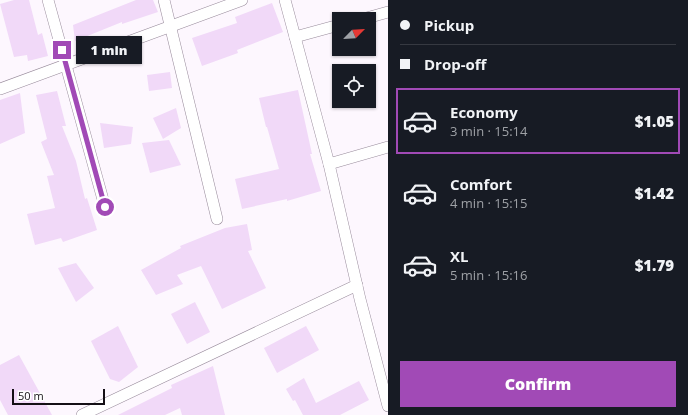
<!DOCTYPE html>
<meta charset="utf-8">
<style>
:root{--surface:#171b24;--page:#20242c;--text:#f1f3f6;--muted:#9ea1a6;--line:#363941;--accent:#a14ab6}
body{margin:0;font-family:"Open Sans",sans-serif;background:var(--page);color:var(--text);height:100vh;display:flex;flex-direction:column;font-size:15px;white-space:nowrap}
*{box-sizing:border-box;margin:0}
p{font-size:13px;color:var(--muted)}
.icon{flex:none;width:22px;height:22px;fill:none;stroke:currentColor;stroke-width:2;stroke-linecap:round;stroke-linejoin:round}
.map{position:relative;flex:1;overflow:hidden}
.panel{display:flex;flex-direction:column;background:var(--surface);width:300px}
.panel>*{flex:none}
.top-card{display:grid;align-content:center;height:88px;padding:0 12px;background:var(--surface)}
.needle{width:26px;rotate:66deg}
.controls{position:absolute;left:332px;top:12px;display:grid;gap:8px}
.controls a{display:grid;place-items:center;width:44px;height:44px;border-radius:0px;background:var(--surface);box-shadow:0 1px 3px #0004;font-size:20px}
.scale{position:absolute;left:12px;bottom:10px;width:93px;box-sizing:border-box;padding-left:4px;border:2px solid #140f15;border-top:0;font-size:11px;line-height:14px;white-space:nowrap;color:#140f15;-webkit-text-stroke:3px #fff;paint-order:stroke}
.end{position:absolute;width:18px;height:18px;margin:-9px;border:5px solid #a14ab6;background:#fff;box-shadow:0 0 0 2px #fff}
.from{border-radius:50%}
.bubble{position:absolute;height:28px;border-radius:0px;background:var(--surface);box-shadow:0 1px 3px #0004;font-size:13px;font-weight:800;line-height:28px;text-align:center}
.top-card b{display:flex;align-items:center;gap:14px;height:38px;font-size:15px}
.top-card b+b{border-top:1px solid var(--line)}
.top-card i{width:10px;height:10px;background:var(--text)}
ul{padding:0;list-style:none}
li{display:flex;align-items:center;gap:12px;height:66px;margin:0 8px 6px;padding:0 4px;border:2px solid transparent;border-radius:0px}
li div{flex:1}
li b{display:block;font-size:15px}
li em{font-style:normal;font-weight:800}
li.current{border-color:var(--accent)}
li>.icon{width:36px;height:36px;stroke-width:1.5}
.action{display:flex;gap:8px;margin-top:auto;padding:8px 12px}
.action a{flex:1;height:46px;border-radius:0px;background:var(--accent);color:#fff;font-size:16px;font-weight:800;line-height:46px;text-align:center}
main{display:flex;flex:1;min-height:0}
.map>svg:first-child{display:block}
.building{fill:#f1d9f8}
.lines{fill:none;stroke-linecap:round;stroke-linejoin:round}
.minor-casing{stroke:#998c9c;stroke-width:12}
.minor{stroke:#fff;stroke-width:11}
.route{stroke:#a14ab6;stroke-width:5}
</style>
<main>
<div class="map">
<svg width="388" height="415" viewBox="0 0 388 415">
<rect width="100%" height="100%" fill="#fdf7fe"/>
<g class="building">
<polygon points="14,0 29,0 38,35 42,33 48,56 28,61 27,55 14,57 0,4"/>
<polygon points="136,0 153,0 158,12 122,24 122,22 75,41 73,25"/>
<polygon points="272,3 283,32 237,50 238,53 202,66 192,38 237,23 235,17"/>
<polygon points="170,72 172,88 149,91 147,75"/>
<polygon points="298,90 312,154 310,154 321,191 287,201 287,199 242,209 235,179 279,169 267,127 266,127 259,98"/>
<polygon points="57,91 66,126 62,126 76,161 85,199 87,198 97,230 63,242 61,238 35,245 27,214 55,208 47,176 54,175 41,142 47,139 36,95"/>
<polygon points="20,93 25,133 0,144 0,100"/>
<polygon points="176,108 181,128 163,139 153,118"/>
<polygon points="100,123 133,127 131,144 104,148"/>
<polygon points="169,140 181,165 150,173 142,143"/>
<polygon points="247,224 252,250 248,251 266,288 222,309 201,266 177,275 183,284 156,295 141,270 181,248 180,246 225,228"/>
<polygon points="76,263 94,288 76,302 58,268"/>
<polygon points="195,302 210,332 187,344 171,314"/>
<polygon points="118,326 138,367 119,382 110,379 91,341"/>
<polygon points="306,326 319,350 277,373 264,348"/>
<polygon points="19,355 52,415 8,415 0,400 0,365"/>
<polygon points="213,366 225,415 182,415 180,408 165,415 118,415 172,388 171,385"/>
<polygon points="304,378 316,403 359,381 369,400 340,415 303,415 295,400 293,401 286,389"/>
</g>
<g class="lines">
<defs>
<g id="minor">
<polyline points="48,0 105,207"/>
<polyline points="164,0 217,219"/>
<polyline points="285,0 295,37 339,25"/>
<polyline points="363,19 388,12"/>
<polyline points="295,37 329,164 388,147"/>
<polyline points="0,89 242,0"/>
<polyline points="329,164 360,299 388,406"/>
<polyline points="82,415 357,285"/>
</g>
</defs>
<use href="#minor" class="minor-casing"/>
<use href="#minor" class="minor"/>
</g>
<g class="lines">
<polyline class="route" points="62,50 105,207"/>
</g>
</svg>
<div class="controls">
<a><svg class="needle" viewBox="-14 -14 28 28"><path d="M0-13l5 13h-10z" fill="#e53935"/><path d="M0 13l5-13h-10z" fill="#9ea1a6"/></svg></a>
<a><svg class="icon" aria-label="locate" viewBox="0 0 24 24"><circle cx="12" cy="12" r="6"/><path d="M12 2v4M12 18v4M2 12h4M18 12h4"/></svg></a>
</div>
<div class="scale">50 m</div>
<i class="end from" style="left:105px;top:207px"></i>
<i class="end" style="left:62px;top:50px"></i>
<div class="bubble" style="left:76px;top:36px;width:66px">1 min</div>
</div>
<section class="panel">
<div class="top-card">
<b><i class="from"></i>Pickup</b>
<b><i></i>Drop-off</b>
</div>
<ul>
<li class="current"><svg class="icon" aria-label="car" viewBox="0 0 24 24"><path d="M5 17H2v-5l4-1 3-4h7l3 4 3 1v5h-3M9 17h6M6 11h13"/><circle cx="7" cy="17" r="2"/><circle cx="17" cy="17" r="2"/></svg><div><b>Economy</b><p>3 min · 15:14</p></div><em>$1.05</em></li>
<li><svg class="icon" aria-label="car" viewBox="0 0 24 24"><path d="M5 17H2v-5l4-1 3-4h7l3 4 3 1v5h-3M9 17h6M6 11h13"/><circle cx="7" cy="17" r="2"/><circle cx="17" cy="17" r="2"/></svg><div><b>Comfort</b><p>4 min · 15:15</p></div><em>$1.42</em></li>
<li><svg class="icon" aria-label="car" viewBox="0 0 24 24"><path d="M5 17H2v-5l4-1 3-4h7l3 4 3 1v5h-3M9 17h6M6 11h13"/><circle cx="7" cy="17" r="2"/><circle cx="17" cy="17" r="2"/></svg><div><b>XL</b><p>5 min · 15:16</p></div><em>$1.79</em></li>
</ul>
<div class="action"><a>Confirm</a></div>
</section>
</main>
